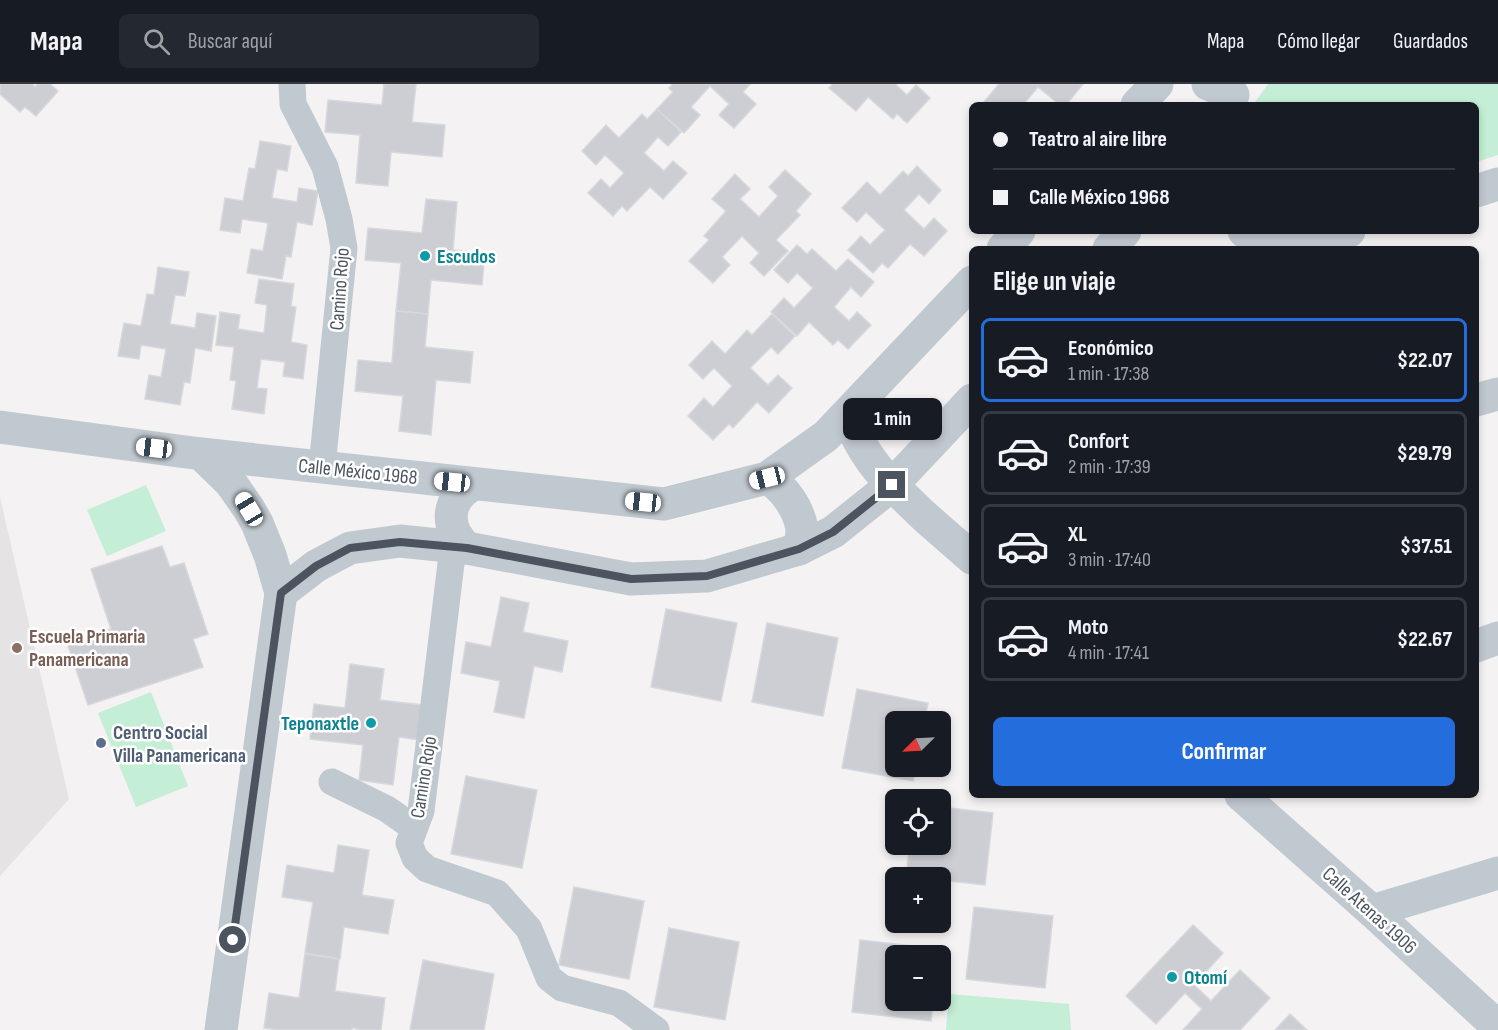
<!DOCTYPE html>
<html lang="es">
<meta charset="utf-8">
<style>
:root{--surface:#171b24;--page:#242831;--text:#f1f3f6;--muted:#9ea1a6;--line:#363941;--accent:#246ddd}
body{margin:0;font-family:"Sofia Sans Condensed",sans-serif;background:var(--page);color:var(--text);height:100vh;display:flex;flex-direction:column;font-size:22px;white-space:nowrap}
*{box-sizing:border-box;margin:0}
p{font-size:20px;color:var(--muted)}
.icon{flex:none;width:33px;height:33px;fill:none;stroke:currentColor;stroke-width:2;stroke-linecap:round;stroke-linejoin:round}
.map{position:relative;flex:1;overflow:hidden}
.drawer{position:absolute;left:969px;top:162px;width:510px;height:552px;display:flex;flex-direction:column;background:var(--surface);border-radius:9px;box-shadow:0 3px 9px #0003}
.drawer>*{flex:none}
.top-card{position:absolute;left:969px;top:18px;width:510px;height:132px;border-radius:9px;box-shadow:0 3px 9px #0003;display:grid;align-content:center;height:132px;padding:0 24px;background:var(--surface)}
.needle{width:39px;rotate:246deg}
.fabs{position:absolute;left:885px;top:627px;display:grid;gap:12px}
.fabs a{display:grid;place-items:center;width:66px;height:66px;border-radius:9px;background:var(--surface);box-shadow:0 3px 9px #0003;font-size:30px}
.end{position:absolute;width:27px;height:27px;margin:-14px;border:8px solid #4b545f;background:#fff;box-shadow:0 0 0 3px #fff}
.from{border-radius:50%}
.bubble{position:absolute;height:42px;border-radius:9px;background:var(--surface);box-shadow:0 3px 9px #0003;font-size:20px;font-weight:700;line-height:42px;text-align:center}
.car{position:absolute;width:18px;height:36px;margin:-18px -9px;border-radius:8px;box-shadow:0 0 4px 2px #0007;background:linear-gradient(#fff 24%,#345 0 40%,#fff 0 76%,#345 0 86%,#fff 0)}
.top-card b{display:flex;align-items:center;gap:21px;height:57px;font-size:22px}
.top-card b+b{border-top:2px solid var(--line)}
.top-card i{width:15px;height:15px;background:var(--text)}
ul{padding:0;list-style:none}
li{display:flex;align-items:center;gap:18px;height:84px;margin:0 12px 9px;padding:0 12px;border:3px solid var(--line);border-radius:9px}
li div{flex:1}
li b{display:block;font-size:22px}
li em{font-style:normal;font-weight:700}
li.on{border-color:var(--accent)}
li>.icon{width:54px;height:54px;stroke-width:1.5}
h2{padding:0 24px;font-size:27px;line-height:72px}
.cta{display:flex;gap:12px;margin-top:auto;padding:12px 24px}
.cta a{flex:1;height:69px;border-radius:9px;background:var(--accent);color:#fff;font-size:24px;font-weight:700;line-height:69px;text-align:center}
header{display:flex;align-items:center;gap:36px;box-sizing:border-box;height:84px;padding:0 30px;background:var(--surface);border-bottom:2px solid var(--line)}
header strong{font-size:28px}
nav{display:flex;gap:33px;margin-inline-start:auto;font-size:21px}
.search{width:420px;height:54px;background:var(--page);display:flex;align-items:center;gap:15px;box-sizing:border-box;padding:0 21px;border-radius:9px;color:var(--muted);font-size:22px}
.map>svg:first-child{display:block}
.education{fill:#e5e3e4}
.green{fill:#c4eed6}
.building{fill:#ccced4;stroke:#d7d8dd;stroke-width:1.5}
.lines{fill:none;stroke-linecap:round;stroke-linejoin:round}
.pedestrian{stroke:#c1c9d0;stroke-width:27}
.minor{stroke:#c1c9d0;stroke-width:33}
.tertiary{stroke:#c1c9d0;stroke-width:33}
.route{stroke:#4b545f;stroke-width:8}
.culture-dot{fill:#0f9aa8;stroke:#fff;stroke-width:2}
.education-dot{fill:#8d6e63;stroke:#fff;stroke-width:2}
.service-dot{fill:#5c6f8a;stroke:#fff;stroke-width:2}
.labels{text-anchor:middle;stroke-width:5;stroke-linejoin:round;paint-order:stroke}
.culture-label{font-size:20px;font-weight:bold;fill:#0d838f;stroke:#fff;text-anchor:start}
.street-label{font-size:20px;fill:#4b545f;stroke:#fff}
.education-label{font-size:20px;font-weight:bold;fill:#785e54;stroke:#fff;text-anchor:start}
.service-label{font-size:20px;font-weight:bold;fill:#4e5e75;stroke:#fff;text-anchor:start}
</style>
<header>
<strong>Mapa</strong>
<div class="search"><svg class="icon" aria-label="search" viewBox="0 0 24 24"><circle cx="10" cy="10" r="6"/><path d="M15 15l6 6"/></svg>Buscar aquí</div>
<nav><a>Mapa</a><a>Cómo llegar</a><a>Guardados</a></nav>
</header>
<div class="map">
<svg width="1498" height="946" viewBox="0 0 1498 946">
<rect width="100%" height="100%" fill="#f4f2f2"/>
<polygon class="education" points="0,413 69,715 0,792"/>
<g class="green">
<polygon points="1268,0 1498,0 1498,71 1476,78 1476,21 1253,21"/>
<polygon points="146,401 166,447 107,472 87,426"/>
<polygon points="151,608 188,702 136,723 98,629"/>
<polygon points="949,910 1069,920 1071,946 946,946"/>
</g>
<g class="building">
<polygon points="0,0 32,0 35,3 38,0 50,0 58,7 36,32 25,23 20,28 0,10"/>
<polygon points="384,0 416,0 412,38 445,41 442,73 391,68 388,102 356,99 360,51 325,48 328,16 382,21"/>
<polygon points="673,0 750,0 743,8 756,20 734,44 719,31 729,20 710,2 691,23 700,31 684,49 657,25 673,8 669,4"/>
<polygon points="833,0 895,0 907,11 916,1 930,14 907,39 897,30 893,35 868,13 856,27 829,4"/>
<polygon points="999,0 1083,0 1066,21 1060,21 1038,3 1023,21 986,21 983,19"/>
<polygon points="657,25 681,48 668,62 658,53 644,69 664,87 673,77 687,89 663,115 650,103 627,127 622,122 613,132 588,109 601,95 610,104 624,89 605,71 596,81 582,67 606,41 619,54 642,30 647,35"/>
<polygon points="260,57 291,62 287,87 277,85 272,114 297,118 299,104 318,107 312,141 297,138 291,173 286,172 282,195 247,189 251,165 263,167 268,139 242,135 240,149 220,146 225,114 243,117 249,84 255,85"/>
<polygon points="917,82 941,106 929,120 919,110 904,126 924,145 934,134 947,147 924,172 910,160 888,184 882,179 873,189 848,166 861,152 870,161 885,146 866,128 857,138 842,124 867,98 880,111 903,87 908,92"/>
<polygon points="785,86 811,110 796,127 800,131 776,156 788,167 764,192 750,179 759,169 742,152 722,173 730,181 713,199 689,177 709,156 704,152 726,127 712,115 735,90 750,105 740,115 759,133 778,112 769,103"/>
<polygon points="426,115 457,118 453,166 485,169 482,201 431,196 428,230 396,227 401,179 365,176 368,144 422,149"/>
<polygon points="797,161 807,170 812,165 836,187 848,175 874,198 861,213 851,203 834,223 849,237 857,228 871,241 848,265 838,256 833,261 809,238 797,252 771,228 784,214 794,224 813,204 797,189 788,199 774,186"/>
<polygon points="158,183 189,188 185,212 175,211 170,240 195,244 197,229 216,232 211,267 195,264 190,299 184,298 180,321 145,315 149,291 161,293 166,265 141,261 139,275 118,272 124,239 141,242 147,210 154,211"/>
<polygon points="259,195 294,200 291,222 296,223 291,258 307,261 303,295 283,292 285,278 261,275 257,304 267,305 264,330 232,325 236,297 230,296 234,263 216,261 220,228 240,231 238,245 264,249 267,221 255,219"/>
<polygon points="396,227 428,230 425,263 473,268 470,299 436,296 431,351 399,347 403,312 355,307 358,276 392,279"/>
<polygon points="772,230 795,252 778,270 771,263 750,284 768,301 778,291 792,304 769,329 757,318 733,344 729,340 713,356 688,332 704,314 713,323 732,302 714,284 703,295 689,281 712,257 725,270 747,246 752,251"/>
<polygon points="162,462 170,483 184,479 208,550 193,555 203,583 88,621 67,559 111,545 91,485"/>
<polygon points="501,513 529,519 523,548 568,557 562,588 534,582 524,634 494,628 500,597 461,589 466,558 491,563"/>
<polygon points="666,525 737,539 721,617 651,603"/>
<polygon points="767,539 838,554 823,632 752,618"/>
<polygon points="350,580 384,585 380,616 431,622 427,657 399,653 393,701 359,696 363,661 310,655 314,620 345,624"/>
<polygon points="857,605 928,619 924,638 896,638 896,682 916,682 913,697 842,684"/>
<polygon points="466,692 537,706 522,784 451,770"/>
<polygon points="940,723 993,729 985,801 940,796 940,794 906,792 910,760 940,760"/>
<polygon points="338,761 369,766 362,811 394,816 388,850 344,843 340,875 305,869 313,818 282,813 287,781 334,789"/>
<polygon points="574,803 644,817 629,895 559,881"/>
<polygon points="974,823 1053,832 1045,904 966,895"/>
<polygon points="1193,841 1223,869 1194,901 1211,917 1240,886 1270,914 1240,946 1183,946 1202,925 1185,909 1156,940 1126,912"/>
<polygon points="669,844 739,858 725,936 654,923"/>
<polygon points="860,856 939,865 938,872 896,872 896,916 933,916 931,937 852,928"/>
<polygon points="305,870 339,875 335,907 385,914 381,946 362,946 352,944 352,946 279,946 264,944 269,909 299,914"/>
<polygon points="423,876 494,890 484,946 410,946"/>
<polygon points="1290,930 1307,946 1275,946"/>
</g>
<g class="lines">
<g class="pedestrian">
<polyline points="292,0 293,20 325,83 339,135 344,164 322,383"/>
<polyline points="453,463 421,727 409,759 415,774 427,785 497,809 529,845 549,894 562,904 619,919 656,946"/>
<polyline points="332,698 387,725 414,744"/>
</g>
<g class="minor">
<polyline points="1476,107 1498,100"/>
<polyline points="1244,147 1251,152 1301,162 1349,147"/>
<polyline points="1476,316 1498,310"/>
<polyline points="892,401 924,432 972,474"/>
<polyline points="1476,562 1498,554"/>
<polyline points="1241,711 1372,827 1498,943"/>
<polyline points="1372,827 1498,789"/>
</g>
<g class="tertiary">
<polyline points="1208,0 1233,11"/>
<polyline points="1137,21 1157,0"/>
<polyline points="1003,165 1019,147"/>
<polyline points="1109,165 1125,147"/>
<path d="M847,331C859,360 870,378 892,401"/>
<polyline points="0,343 201,370 231,399 249,425 257,439 270,471 281,509 221,946"/>
<polyline points="201,370 664,420 767,394 826,352 972,198"/>
<path d="M767,394C784,403 799,425 802,445C802,452 801,458 799,465"/>
<path d="M467,464C444,444 446,414 474,400"/>
<polyline points="281,509 316,482 350,464 400,457 467,464 631,495 707,492 799,465 833,448 892,401 972,316"/>
</g>
</g>
<g class="lines">
<polyline class="route" points="233,856 281,509 316,482 350,464 400,458 467,464 631,495 707,492 799,465 833,448 892,401"/>
</g>
<g class="culture-dot">
<circle cx="425" cy="172" r="6"/>
<circle cx="371" cy="639" r="6"/>
<circle cx="1172" cy="893" r="6"/>
</g>
<circle class="education-dot" cx="17" cy="564" r="6"/>
<circle class="service-dot" cx="101" cy="659" r="6"/>
<g class="labels">
<g class="culture-label">
<text x="437" y="179">Escudos</text>
<text x="359" y="646" text-anchor="end">Teponaxtle</text>
<text x="1184" y="900">Otomí</text>
</g>
<g class="street-label">
<text transform="translate(339 205) rotate(-86)" y="7">Camino Rojo</text>
<text transform="translate(358 387) rotate(6)" y="7">Calle México 1968</text>
<text transform="translate(423 693) rotate(-81)" y="7">Camino Rojo</text>
<text transform="translate(1370 826) rotate(42)" y="7">Calle Atenas 1906</text>
</g>
<g class="education-label">
<text x="29" y="559">Escuela Primaria<tspan x="29" dy="23">Panamericana</tspan></text>
</g>
<g class="service-label">
<text x="113" y="655">Centro Social<tspan x="113" dy="23">Villa Panamericana</tspan></text>
</g>
</g>
</svg>
<div class="fabs">
<a><svg class="needle" viewBox="-14 -14 28 28"><path d="M0-13l5 13h-10z" fill="#e53935"/><path d="M0 13l5-13h-10z" fill="#9ea1a6"/></svg></a>
<a><svg class="icon" aria-label="locate" viewBox="0 0 24 24"><circle cx="12" cy="12" r="6"/><path d="M12 2v4M12 18v4M2 12h4M18 12h4"/></svg></a>
<a>+</a>
<a>−</a>
</div>
<i class="end from" style="left:233px;top:856px"></i>
<i class="end" style="left:892px;top:401px"></i>
<div class="bubble" style="left:843px;top:314px;width:99px">1 min</div>
<i class="car" style="left:154px;top:364px;rotate:277deg"></i>
<i class="car" style="left:767px;top:394px;rotate:256deg"></i>
<i class="car" style="left:452px;top:398px;rotate:276deg"></i>
<i class="car" style="left:643px;top:418px;rotate:276deg"></i>
<i class="car" style="left:249px;top:425px;rotate:329deg"></i>
<div class="top-card">
<b><i class="from"></i>Teatro al aire libre</b>
<b><i></i>Calle México 1968</b>
</div>
<section class="drawer">
<h2>Elige un viaje</h2>
<ul>
<li class="on"><svg class="icon" aria-label="car" viewBox="0 0 24 24"><path d="M5 17H2v-5l4-1 3-4h7l3 4 3 1v5h-3M9 17h6M6 11h13"/><circle cx="7" cy="17" r="2"/><circle cx="17" cy="17" r="2"/></svg><div><b>Económico</b><p>1 min · 17:38</p></div><em>$22.07</em></li>
<li><svg class="icon" aria-label="car" viewBox="0 0 24 24"><path d="M5 17H2v-5l4-1 3-4h7l3 4 3 1v5h-3M9 17h6M6 11h13"/><circle cx="7" cy="17" r="2"/><circle cx="17" cy="17" r="2"/></svg><div><b>Confort</b><p>2 min · 17:39</p></div><em>$29.79</em></li>
<li><svg class="icon" aria-label="car" viewBox="0 0 24 24"><path d="M5 17H2v-5l4-1 3-4h7l3 4 3 1v5h-3M9 17h6M6 11h13"/><circle cx="7" cy="17" r="2"/><circle cx="17" cy="17" r="2"/></svg><div><b>XL</b><p>3 min · 17:40</p></div><em>$37.51</em></li>
<li><svg class="icon" aria-label="car" viewBox="0 0 24 24"><path d="M5 17H2v-5l4-1 3-4h7l3 4 3 1v5h-3M9 17h6M6 11h13"/><circle cx="7" cy="17" r="2"/><circle cx="17" cy="17" r="2"/></svg><div><b>Moto</b><p>4 min · 17:41</p></div><em>$22.67</em></li>
</ul>
<div class="cta"><a>Confirmar</a></div>
</section>
</div>
